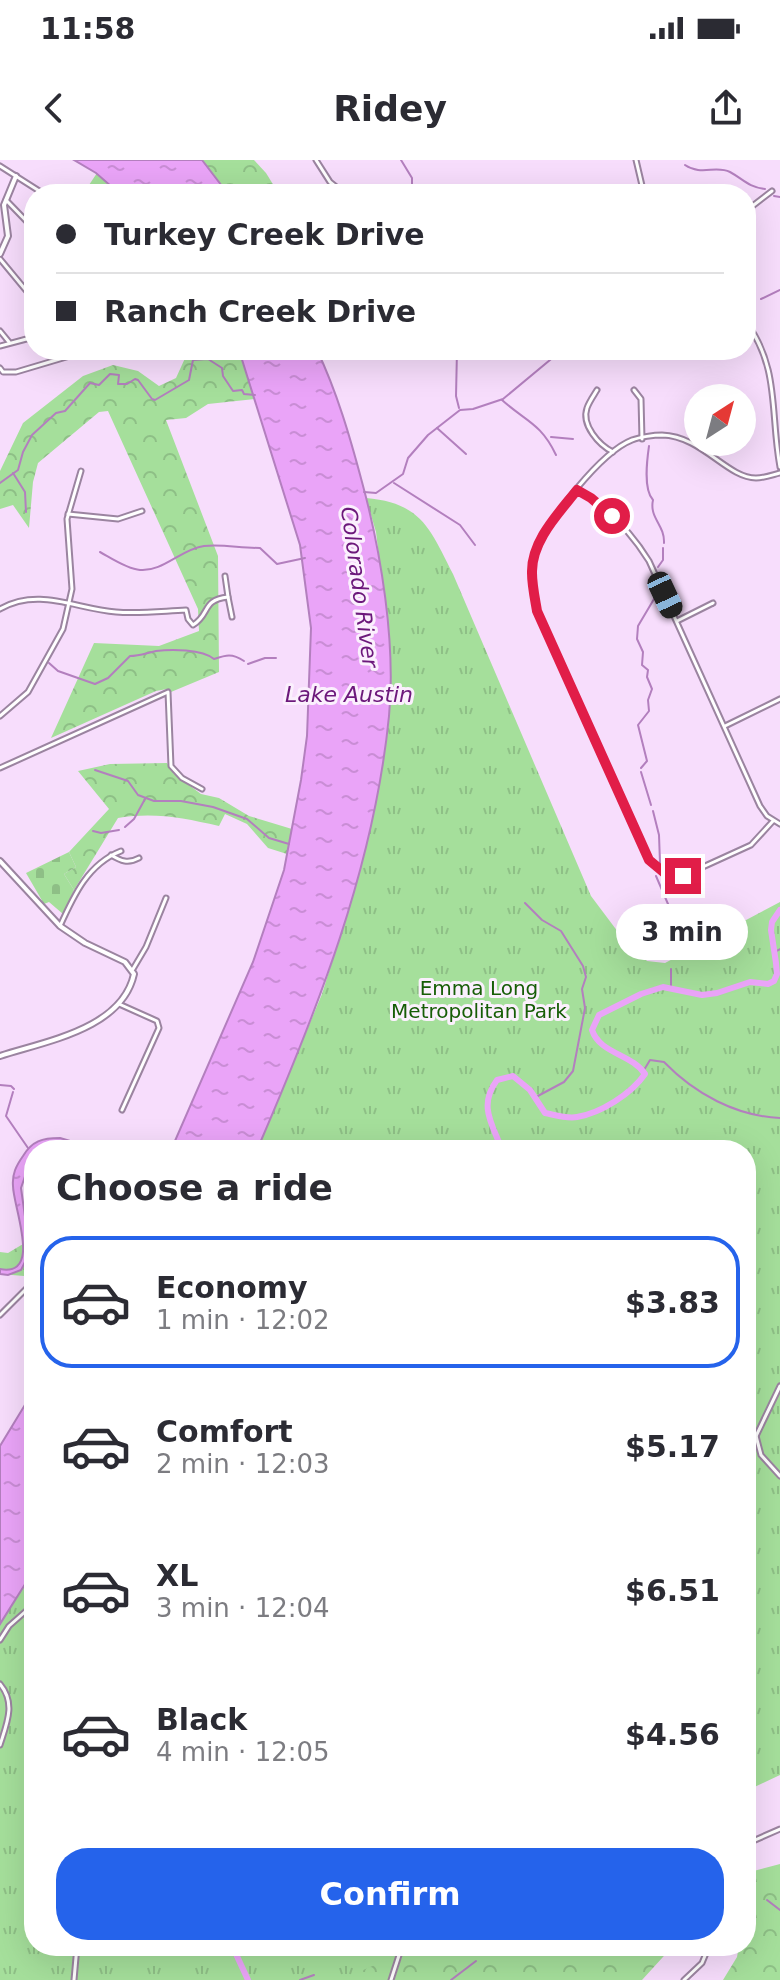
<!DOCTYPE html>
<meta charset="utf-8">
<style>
:root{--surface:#fff;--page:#f2f2f3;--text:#2b2b33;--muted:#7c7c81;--line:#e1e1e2;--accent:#2563eb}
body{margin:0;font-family:"DejaVu Sans",sans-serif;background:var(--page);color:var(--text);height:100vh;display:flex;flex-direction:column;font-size:30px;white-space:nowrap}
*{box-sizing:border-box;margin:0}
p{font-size:26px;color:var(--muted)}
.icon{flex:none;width:44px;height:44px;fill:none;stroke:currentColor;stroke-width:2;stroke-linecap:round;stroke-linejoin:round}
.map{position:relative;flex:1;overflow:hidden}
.drawer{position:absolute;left:24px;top:980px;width:732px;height:816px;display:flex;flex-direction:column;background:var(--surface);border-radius:32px;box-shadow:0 8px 32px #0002}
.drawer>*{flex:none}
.top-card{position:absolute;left:24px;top:24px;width:732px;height:176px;border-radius:32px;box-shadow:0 8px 32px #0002;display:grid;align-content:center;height:176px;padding:0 32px;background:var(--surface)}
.needle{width:52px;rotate:36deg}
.controls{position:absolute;left:684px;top:224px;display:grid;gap:16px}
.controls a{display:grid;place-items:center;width:72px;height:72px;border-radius:50%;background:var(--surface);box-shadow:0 8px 32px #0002;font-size:40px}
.end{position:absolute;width:36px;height:36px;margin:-18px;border:10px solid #e11d48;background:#fff;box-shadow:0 0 0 4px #fff}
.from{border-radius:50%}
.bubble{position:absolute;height:56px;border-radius:28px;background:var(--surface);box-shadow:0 8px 32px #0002;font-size:26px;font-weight:600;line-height:56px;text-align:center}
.car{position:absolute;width:24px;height:48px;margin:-24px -12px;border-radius:10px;box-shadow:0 0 6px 2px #0007;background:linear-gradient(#222 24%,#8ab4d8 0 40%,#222 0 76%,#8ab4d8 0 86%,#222 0)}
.top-card b{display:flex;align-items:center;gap:28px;height:76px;font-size:30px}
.top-card b+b{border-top:2px solid var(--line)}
.top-card i{width:20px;height:20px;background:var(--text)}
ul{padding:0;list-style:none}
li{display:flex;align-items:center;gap:24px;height:132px;margin:0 16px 12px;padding:0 16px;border:4px solid transparent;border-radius:32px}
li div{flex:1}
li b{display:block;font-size:30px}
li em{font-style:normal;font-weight:600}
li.selected{border-color:var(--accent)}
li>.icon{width:72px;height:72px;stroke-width:1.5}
h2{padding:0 32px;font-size:36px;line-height:96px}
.button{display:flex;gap:16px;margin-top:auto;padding:16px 32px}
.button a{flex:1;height:92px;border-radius:32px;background:var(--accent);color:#fff;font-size:32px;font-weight:600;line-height:92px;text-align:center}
.status{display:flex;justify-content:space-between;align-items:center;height:56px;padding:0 40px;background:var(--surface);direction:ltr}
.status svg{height:22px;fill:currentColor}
header{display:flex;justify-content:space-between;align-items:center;height:104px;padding:0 32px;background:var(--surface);font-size:36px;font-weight:600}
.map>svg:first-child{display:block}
.forest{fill:url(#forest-crowns)}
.cemetery{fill:url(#cemetery-stones)}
.park{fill:url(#park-tufts)}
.water{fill:url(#water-ripples);stroke:#b37fbe;stroke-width:2}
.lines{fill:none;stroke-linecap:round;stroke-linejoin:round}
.stream{stroke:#b37fbe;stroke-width:2}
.river{stroke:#eaa4f8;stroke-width:6}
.minor-casing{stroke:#9b84a0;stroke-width:7}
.tertiary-casing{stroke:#9b84a0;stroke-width:8}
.minor{stroke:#fff;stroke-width:3}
.tertiary{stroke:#fff;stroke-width:4}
.route{stroke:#e11d48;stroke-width:10}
.labels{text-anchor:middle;stroke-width:6;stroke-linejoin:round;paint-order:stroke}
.park-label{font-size:20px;fill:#165d06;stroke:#fbf0fd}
.water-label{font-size:22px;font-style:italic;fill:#6c187b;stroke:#fbf0fd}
</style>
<div class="status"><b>11:58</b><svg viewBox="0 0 49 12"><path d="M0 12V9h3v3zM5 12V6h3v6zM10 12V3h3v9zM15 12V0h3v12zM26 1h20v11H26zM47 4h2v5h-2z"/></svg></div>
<header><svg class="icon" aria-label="back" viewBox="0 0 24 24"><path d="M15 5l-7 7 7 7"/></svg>Ridey<svg class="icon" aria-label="share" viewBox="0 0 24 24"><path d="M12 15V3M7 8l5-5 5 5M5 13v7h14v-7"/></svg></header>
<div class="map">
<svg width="780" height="1820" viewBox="0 0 780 1820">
<defs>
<pattern id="forest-crowns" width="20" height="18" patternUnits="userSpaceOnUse" patternTransform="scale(2)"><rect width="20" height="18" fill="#a5df9b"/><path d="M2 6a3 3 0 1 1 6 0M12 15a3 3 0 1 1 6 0" fill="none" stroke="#8ebf86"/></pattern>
<pattern id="cemetery-stones" width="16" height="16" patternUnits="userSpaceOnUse" patternTransform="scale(2)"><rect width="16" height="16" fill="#a5df9b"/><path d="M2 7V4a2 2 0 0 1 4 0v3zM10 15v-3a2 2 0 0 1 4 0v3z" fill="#8ebf86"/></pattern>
<pattern id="park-tufts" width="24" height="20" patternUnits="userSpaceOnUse" patternTransform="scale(2)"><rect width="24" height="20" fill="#a5df9b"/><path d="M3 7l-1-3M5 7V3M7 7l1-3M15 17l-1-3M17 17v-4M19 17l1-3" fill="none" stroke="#8ebf86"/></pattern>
<pattern id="water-ripples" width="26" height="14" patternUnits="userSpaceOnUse" patternTransform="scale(2)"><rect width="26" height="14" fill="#eaa4f8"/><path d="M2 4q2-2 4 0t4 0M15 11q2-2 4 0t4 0" fill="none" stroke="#c98dd5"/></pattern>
</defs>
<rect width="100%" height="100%" fill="#f7ddfc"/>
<g class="forest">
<polygon points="202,0 254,0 266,13 279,34 228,34"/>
<polygon points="209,190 239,190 255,239 208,244 186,258 166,260 218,396 219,512 171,532 167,529 156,531 51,578 94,483 159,486 199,471 198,449 108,251 99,252 38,303 33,322 29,368 13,345 0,349 0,311 23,263 83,216 113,205 138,211 159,226 176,218 186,196"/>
<path d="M167,603L174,614L201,634L219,638L249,656L292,669L287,694L268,688L247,664L225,654L219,666C183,658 155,652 118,658L74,730L64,714L76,707L69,692L109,649L78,611L110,604Z"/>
<polygon points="23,1084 32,1085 33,1101 24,1116 0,1114 0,1092 8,1093"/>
<polygon points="780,1704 780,1820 723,1820 737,1797 739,1786 746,1786 746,1713"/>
<polygon points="34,1786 673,1786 642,1820 394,1820 403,1793 398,1795 389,1820 0,1820"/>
</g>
<polygon class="cemetery" points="69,692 76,707 64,714 74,730 63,754 49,742 44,744 26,713"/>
<g class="park">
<polygon points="97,13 120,34 83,34"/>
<path d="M366,338C422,343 430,369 453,414L591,736L618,772L647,801L665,803L780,742V1615L746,1631V990H257L322,834L358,718L378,630L385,447L376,372Z"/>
<polygon points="34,1410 34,1786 419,1786 340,1820 0,1820 0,1464"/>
</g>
<g class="water">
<polygon points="74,0 202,0 228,34 120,34 96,13"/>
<path d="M239,190H317C337,232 350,277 362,322C381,392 396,483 389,556C374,708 317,851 257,990H171L253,802L284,710L301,620L307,576L311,468L300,385Z"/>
<path d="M60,978L70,981L80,990L56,984L34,990L21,1028L30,1092L21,1110L8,1115L0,1114V1109C43,1117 13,1047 13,1026C12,1014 16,1006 23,996C32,981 42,978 60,978Z"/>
<polygon points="34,1230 34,1410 0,1464 0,1286"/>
</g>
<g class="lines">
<g class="stream">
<polyline points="401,0 412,18 412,32"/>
<path d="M685,5C701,16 716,5 730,12C743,19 748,27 765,29"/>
<polyline points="774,36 780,37"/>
<polyline points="761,139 780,130"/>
<polyline points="457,190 456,236 459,248"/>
<path d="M502,240C525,261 541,263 556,295"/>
<polyline points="437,268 466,294"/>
<polyline points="551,277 573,279"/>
<path d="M649,286C647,300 643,329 653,340C649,358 665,365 664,383"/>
<polyline points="13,313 25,332 26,352"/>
<polyline points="0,323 18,310 23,292 32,275 56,253 65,251 90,223 99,225 110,214 119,215 118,224 127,224 135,219 138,220 152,239 155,240 189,220 193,200 208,199 222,208 223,216 233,231 242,230 244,234 255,235"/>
<polyline points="394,323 460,365 475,385"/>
<polyline points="364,332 376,333 403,314 408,298 428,275 460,250 473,249 503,239 562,190"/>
<path d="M100,392C111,398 127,409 140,410C163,412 181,389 204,386C222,384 240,388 260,388L277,404L305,398"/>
<polyline points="658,407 663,400 663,388"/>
<path d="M49,503L58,511L95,524L108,518L130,496C140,496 146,493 156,491C171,489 202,489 214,499C226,495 232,493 244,501"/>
<polyline points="248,504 265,498 276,498"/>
<polyline points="641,608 647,601 638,565 649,551 648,540 652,529 647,517 648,510 642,505 643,492 637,479 638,466 654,439 656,426"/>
<polyline points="95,610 128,621 138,635 154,641 181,641 213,647 247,659 269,678 289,684"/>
<polyline points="641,612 651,645"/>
<polyline points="653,651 659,675 660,703"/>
<polyline points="125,667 134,659 145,639"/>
<polyline points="93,671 101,673 119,670"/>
<polyline points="656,716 671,751 663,784 667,799"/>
<polyline points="525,743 542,760 561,771 583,806 586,817 582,829 585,848 573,911 564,922 534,938"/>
<polyline points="775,792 780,789"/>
<polyline points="671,827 671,809"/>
<path d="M644,910L650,900L664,902C695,934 736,956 780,958"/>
<polyline points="0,925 11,926 14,929"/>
<polyline points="13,932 6,956 28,988"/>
<polyline points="767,1740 780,1750"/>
<polyline points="300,1820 314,1815"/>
<polyline points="451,1820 476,1801"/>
</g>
<g class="river">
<path d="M502,990C492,963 478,946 497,920L513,916L530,930L545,953C555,955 567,959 577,957C601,953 631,934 645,914C632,894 600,894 592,870L599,855L641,834L663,827L702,835L717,833L750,822L768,824L774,821L777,814L776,803L771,770L772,762L780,750"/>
<polyline points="227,1786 236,1794 248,1820"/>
</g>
<defs>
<g id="minor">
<polyline points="316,0 330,22 345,34"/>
<polyline points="636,0 644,34"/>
<polyline points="0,6 44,34"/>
<polyline points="488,34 550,34"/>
<polyline points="6,40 34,69"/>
<polyline points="746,51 772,31"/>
<polyline points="0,99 34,140"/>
<path d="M746,162C780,208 770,253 780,307"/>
<polyline points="0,171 9,182"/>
<polyline points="0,186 34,177"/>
<polyline points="121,190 129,192 132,190"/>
<polyline points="0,208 3,212 16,212 90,190"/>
<path d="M597,230C594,235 589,242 587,248C581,265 599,285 613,292"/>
<polyline points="634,230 641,239 642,279"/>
<path d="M577,330C607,347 631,372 649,401L760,646L767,656L780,664"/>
<polyline points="68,354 118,359 142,351"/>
<polyline points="225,416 228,437"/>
<path d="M0,449C39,427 76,449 116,452C139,454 163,451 186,450L188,459L193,465C211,454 201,440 228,437L232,457"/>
<polyline points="677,461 713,443"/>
<polyline points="0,556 28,532 63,469 72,429 67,359 81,311"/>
<polyline points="725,566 780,539"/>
<polyline points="0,608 168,532 171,606 182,618 202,629"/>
<path d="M773,661L751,685L683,716L667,715L649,700L537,451C534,431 529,410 536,390C548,360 601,292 632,280C640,277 654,275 662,275C702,276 727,318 756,318C764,318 772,315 780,313"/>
<path d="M111,695C121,701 128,704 139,698"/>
<path d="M60,766C74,735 88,704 121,691"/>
<polyline points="133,809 146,787 166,738"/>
<polyline points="119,844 157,861 159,868 122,950"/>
<polyline points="0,1155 34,1121"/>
<polyline points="756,1276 761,1295 780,1316"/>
<polyline points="746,1297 780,1226"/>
<polyline points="0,1480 9,1466 26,1451"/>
<path d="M0,1524C16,1543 7,1563 0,1585"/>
<polyline points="746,1684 780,1669"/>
<polyline points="74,1820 77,1786"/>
<polyline points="391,1820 402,1786"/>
<polyline points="684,1820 702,1803 709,1786"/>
</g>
<g id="tertiary">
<polyline points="0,94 8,76 4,45 16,16"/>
<path d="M0,701L60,766L85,783L125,802L134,814C122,869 46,881 0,896"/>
</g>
</defs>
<use href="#minor" class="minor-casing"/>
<use href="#tertiary" class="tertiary-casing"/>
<use href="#minor" class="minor"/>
<use href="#tertiary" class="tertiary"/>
</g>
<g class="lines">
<path class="route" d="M612,356L591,338L577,330C559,353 531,381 532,413C532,425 535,439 537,451L649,700L667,715L683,716"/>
</g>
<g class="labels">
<g class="park-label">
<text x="479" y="835">Emma Long<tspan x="479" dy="23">Metropolitan Park</tspan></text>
</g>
<g class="water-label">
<text transform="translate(360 427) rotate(82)" y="8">Colorado River</text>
<text x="349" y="542">Lake Austin</text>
</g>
</g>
</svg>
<div class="controls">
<a><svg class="needle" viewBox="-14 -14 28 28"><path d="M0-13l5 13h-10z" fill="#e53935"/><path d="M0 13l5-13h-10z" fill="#7c7c81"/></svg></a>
</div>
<i class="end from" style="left:612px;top:356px"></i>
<i class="end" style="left:683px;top:716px"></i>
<div class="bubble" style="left:616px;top:744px;width:132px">3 min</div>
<i class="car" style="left:665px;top:435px;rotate:155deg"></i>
<div class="top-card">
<b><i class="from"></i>Turkey Creek Drive</b>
<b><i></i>Ranch Creek Drive</b>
</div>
<section class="drawer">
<h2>Choose a ride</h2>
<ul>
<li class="selected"><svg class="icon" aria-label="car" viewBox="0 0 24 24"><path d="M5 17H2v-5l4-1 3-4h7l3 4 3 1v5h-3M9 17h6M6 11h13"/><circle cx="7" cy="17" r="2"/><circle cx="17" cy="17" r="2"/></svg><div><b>Economy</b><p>1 min · 12:02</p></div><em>$3.83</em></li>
<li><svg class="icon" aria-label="car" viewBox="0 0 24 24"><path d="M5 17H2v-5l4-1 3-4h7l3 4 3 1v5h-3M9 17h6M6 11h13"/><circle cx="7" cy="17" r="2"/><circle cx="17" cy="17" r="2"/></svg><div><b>Comfort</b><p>2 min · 12:03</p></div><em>$5.17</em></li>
<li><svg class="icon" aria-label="car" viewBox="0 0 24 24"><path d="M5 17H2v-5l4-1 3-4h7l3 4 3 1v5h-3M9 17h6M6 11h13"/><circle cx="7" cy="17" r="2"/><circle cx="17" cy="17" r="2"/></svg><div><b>XL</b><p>3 min · 12:04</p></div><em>$6.51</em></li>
<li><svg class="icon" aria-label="car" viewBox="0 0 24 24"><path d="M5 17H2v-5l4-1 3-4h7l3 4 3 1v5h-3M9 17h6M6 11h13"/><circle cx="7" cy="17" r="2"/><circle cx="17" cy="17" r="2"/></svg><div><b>Black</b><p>4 min · 12:05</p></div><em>$4.56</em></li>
</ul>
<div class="button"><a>Confirm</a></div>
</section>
</div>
